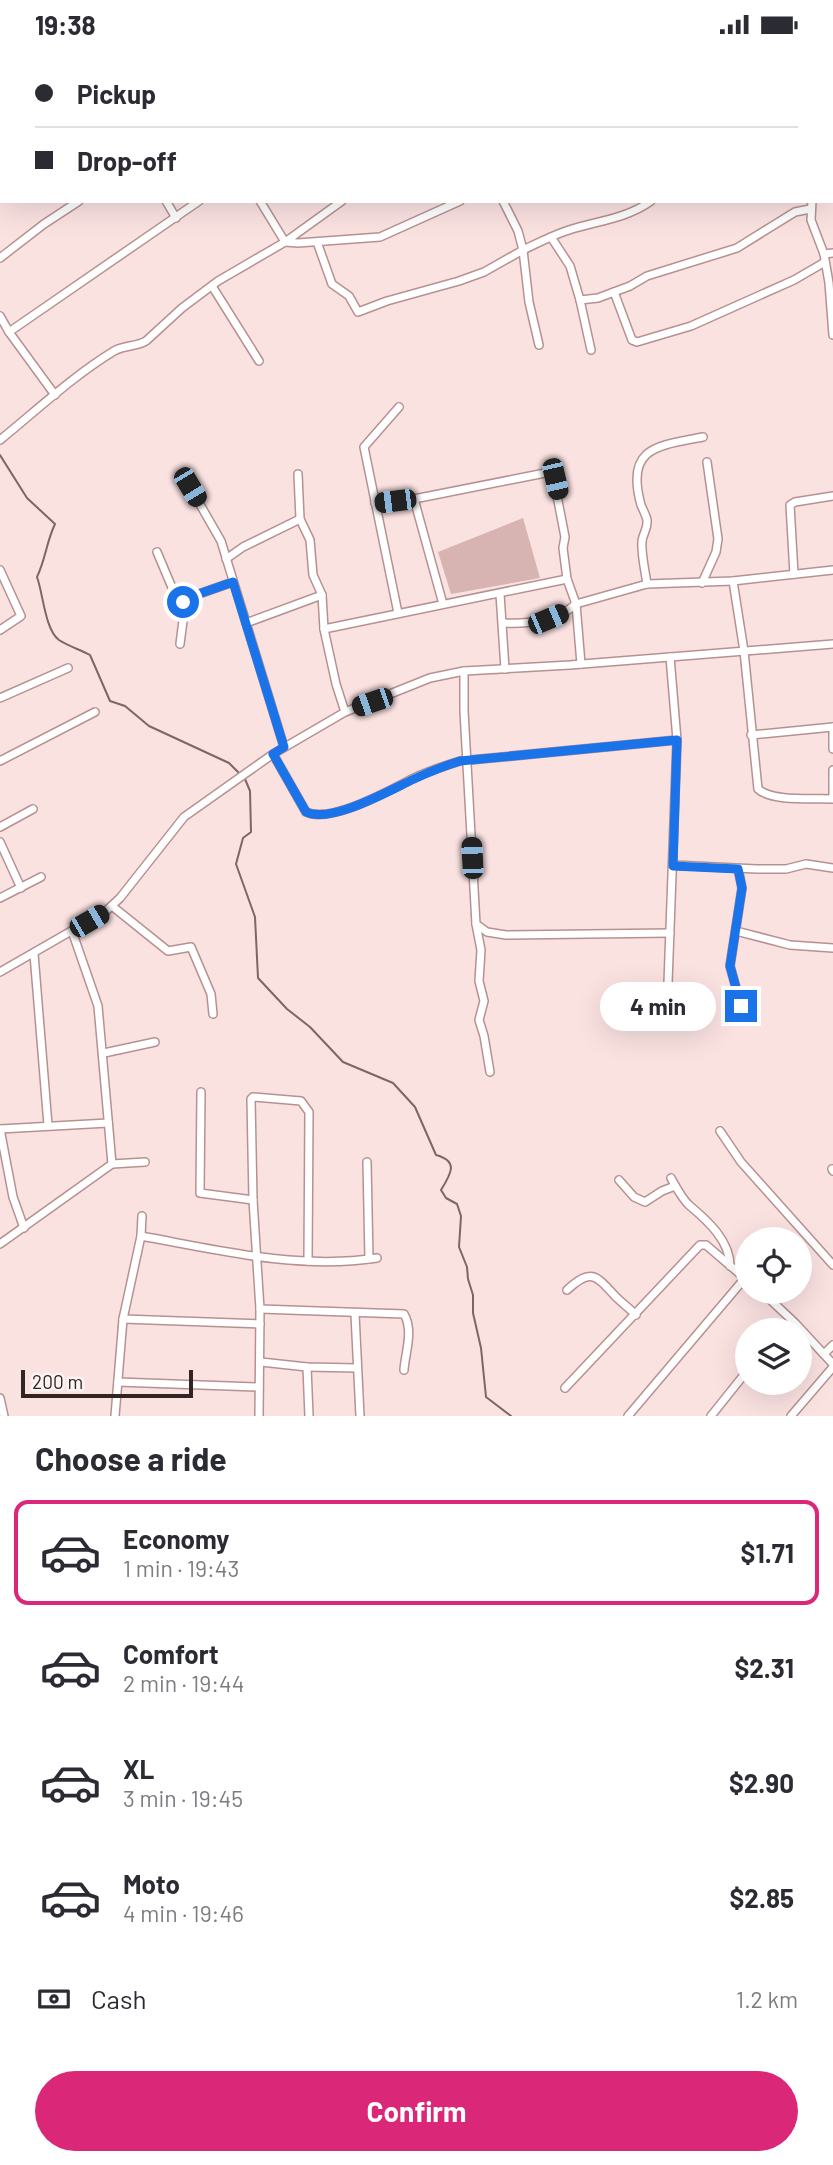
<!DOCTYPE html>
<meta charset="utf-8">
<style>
:root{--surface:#fff;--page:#f7f7f7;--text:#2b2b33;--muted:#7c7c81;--line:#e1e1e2;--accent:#db2777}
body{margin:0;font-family:Barlow,sans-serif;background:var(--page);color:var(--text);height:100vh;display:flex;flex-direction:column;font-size:26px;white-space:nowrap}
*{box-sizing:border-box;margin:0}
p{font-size:23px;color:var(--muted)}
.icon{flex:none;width:38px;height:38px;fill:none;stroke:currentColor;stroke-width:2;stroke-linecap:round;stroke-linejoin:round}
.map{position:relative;height:1367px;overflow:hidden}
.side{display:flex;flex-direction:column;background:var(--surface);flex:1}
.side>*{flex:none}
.top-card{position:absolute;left:0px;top:0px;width:833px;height:154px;box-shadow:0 7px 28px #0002;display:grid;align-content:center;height:154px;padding:0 35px;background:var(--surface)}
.fabs{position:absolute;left:735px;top:1178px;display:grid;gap:14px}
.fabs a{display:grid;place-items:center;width:77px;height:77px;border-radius:50%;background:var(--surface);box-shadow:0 7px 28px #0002;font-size:35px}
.scale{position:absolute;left:21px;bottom:18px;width:172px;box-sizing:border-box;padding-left:7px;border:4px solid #332424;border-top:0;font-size:19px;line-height:24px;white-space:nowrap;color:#332424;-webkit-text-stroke:5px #fcf4f3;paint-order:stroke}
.end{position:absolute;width:32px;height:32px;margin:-16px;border:9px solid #1a73e8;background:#fff;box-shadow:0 0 0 4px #fff}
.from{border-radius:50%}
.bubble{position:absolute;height:49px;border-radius:24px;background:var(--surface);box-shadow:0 7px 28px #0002;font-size:23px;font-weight:700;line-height:49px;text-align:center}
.car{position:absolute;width:21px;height:42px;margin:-21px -10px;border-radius:9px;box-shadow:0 0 5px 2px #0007;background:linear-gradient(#222 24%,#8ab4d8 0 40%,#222 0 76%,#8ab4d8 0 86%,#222 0)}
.top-card b{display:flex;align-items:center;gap:24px;height:66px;font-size:26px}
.top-card b+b{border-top:2px solid var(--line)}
.top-card i{width:18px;height:18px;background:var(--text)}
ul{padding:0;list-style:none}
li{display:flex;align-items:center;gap:21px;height:105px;margin:0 14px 10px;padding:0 21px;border:4px solid transparent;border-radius:14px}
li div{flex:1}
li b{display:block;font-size:26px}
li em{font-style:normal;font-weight:700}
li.active{border-color:var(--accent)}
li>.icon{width:63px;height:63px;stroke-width:1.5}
h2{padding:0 35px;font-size:32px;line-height:84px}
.pay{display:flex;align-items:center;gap:18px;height:77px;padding:0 35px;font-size:26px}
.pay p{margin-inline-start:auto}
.button{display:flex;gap:14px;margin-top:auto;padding:14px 35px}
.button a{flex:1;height:80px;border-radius:42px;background:var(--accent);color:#fff;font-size:28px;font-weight:700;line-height:80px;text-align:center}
.status{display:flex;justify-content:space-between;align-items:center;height:49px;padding:0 35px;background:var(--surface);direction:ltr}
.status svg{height:19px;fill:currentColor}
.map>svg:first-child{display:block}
.green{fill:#d7b3b2}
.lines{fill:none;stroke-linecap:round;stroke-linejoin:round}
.stream{stroke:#816464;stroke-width:2}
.minor-casing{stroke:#b79191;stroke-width:10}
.minor{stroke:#fff;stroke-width:7}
.route{stroke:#1a73e8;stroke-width:9}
</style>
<div class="status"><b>19:38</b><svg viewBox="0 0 49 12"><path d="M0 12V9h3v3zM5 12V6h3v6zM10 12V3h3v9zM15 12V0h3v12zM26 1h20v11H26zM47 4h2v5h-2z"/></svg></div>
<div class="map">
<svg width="833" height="1367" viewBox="0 0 833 1367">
<rect width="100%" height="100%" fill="#fae2e1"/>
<polygon class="green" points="523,469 540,529 451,545 438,503"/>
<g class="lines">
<g class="stream">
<path d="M0,406L27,449L55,475C46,494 46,509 37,528C43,544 45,581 59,591C68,597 81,601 90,606L110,652L125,657L149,677L229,714L238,723"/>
<path d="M245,730L250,742L251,783L243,789L236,815L255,868L258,929L287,960L310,978L343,1013L393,1034L415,1058L436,1106C459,1112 451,1125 441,1141L446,1149L457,1155L461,1167L459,1198L467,1218L468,1230L473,1246V1264L481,1299L486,1348L511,1367"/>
</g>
<defs>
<g id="minor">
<polyline points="632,0 634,2"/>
<polyline points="814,0 819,0"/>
<polyline points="831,0 833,4"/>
<polyline points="281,2 286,0"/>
<polyline points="485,2 488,0"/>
<polyline points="578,2 579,0"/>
<polyline points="662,2 666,0"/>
<polyline points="0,82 2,85"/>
<polyline points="0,118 2,117"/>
<polyline points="166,152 176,169"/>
<polyline points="260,152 285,193 298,194 380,188 460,152"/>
<path d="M503,152L518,182L523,201C538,194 553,186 569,181C597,172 626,170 651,152"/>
<polyline points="812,152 811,171 824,205 833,204"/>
<polyline points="551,188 570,217 580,251 598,249 614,243 632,291 637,293 691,277 794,231 825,213"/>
<polyline points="317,193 332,235 349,247 358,263 387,252 459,232 484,223 523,201 529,253 539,296"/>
<polyline points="824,205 829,234 833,286"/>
<polyline points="0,209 44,175 79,152"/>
<polyline points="212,237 259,312"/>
<polyline points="614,243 630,237 647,227 737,199 795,163 810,160"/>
<polyline points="580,251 591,301"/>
<polyline points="0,267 9,283 55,346"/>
<polyline points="9,283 199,152"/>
<path d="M0,391C37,361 73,327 114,302C124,296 136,298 146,292L182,259L218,232L285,193L342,152"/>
<polyline points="298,425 300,470 310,491 313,526 322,546 324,580 336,635 345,663"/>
<polyline points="190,438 221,492 284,698"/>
<polyline points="414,450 443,555"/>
<polyline points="375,454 414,450 545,424 553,426 565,488 563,499 567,530 576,555 581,615"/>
<polyline points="157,503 176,548 185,556 180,595"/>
<polyline points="226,510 243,498 300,470"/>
<polyline points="0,521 21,567 0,581"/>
<polyline points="794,525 790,456 795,453 833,447"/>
<path d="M733,532L744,602L758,740C772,753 813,749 833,750V721"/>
<polyline points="702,534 716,503 718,490 707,413"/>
<path d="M647,535C645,521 641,505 642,492C643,484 648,480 647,471C646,466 643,461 641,456C625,398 657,397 703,388"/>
<polyline points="500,545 505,620"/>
<polyline points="177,548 193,547 233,533"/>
<polyline points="398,564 364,398 399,358"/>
<polyline points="246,574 322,546"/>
<path d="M503,574C528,575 555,573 576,555L647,535L733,532L833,521"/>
<polyline points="324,580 567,530"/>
<polyline points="464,622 464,662 476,875 487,883 506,886 670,884"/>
<polyline points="0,649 68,619"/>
<polyline points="833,678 833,700"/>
<polyline points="751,686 833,678"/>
<path d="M273,705L306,763C331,775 390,741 414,729C429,722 444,717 460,712L677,691"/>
<polyline points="0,712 95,663"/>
<polyline points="0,778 33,760"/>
<polyline points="0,793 21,839"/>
<polyline points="673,816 757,820 786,820 806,815 833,819"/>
<polyline points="738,819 742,839 730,917 741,957"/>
<polyline points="0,849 41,828"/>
<polyline points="112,857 168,902 191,898 211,945 213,965"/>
<polyline points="476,875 481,901 479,932 484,952 479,971 484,987 490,1023"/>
<polyline points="72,882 98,957 112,1115"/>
<polyline points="736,882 790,896 833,899"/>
<polyline points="34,905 48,1076"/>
<polyline points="0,923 106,862 120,849 184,768 273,705 345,663 430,629 464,622 570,616 833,595"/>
<polyline points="668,934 677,691 670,608"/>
<polyline points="104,1004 155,993"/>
<polyline points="201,1043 200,1144 253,1151"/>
<polyline points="0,1080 108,1074"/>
<polyline points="0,1080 13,1148 24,1179"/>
<polyline points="720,1082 741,1113 833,1216"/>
<polyline points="367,1113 369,1210"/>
<polyline points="832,1120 833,1122"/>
<path d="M671,1129C676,1138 682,1150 690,1157C708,1172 730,1192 730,1217"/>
<polyline points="619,1131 634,1148 645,1153 662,1142 675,1137"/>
<path d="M141,1187C218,1201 298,1221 377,1209"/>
<polyline points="0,1195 112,1115 145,1113"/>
<path d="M567,1241C591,1219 596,1226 615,1247C622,1254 629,1259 636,1266"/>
<polyline points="761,1242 795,1274 833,1315"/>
<path d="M260,1260L404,1265C414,1282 405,1304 404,1321"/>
<polyline points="355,1265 360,1367"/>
<polyline points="123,1270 260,1275"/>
<polyline points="824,1305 833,1296"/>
<polyline points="261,1313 307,1318 357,1319"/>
<polyline points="307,1318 309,1367"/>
<polyline points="118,1333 259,1338"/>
<polyline points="565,1339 700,1196 706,1196 747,1231"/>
<polyline points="0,1349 4,1367"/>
<polyline points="115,1367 123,1270 141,1187 142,1167"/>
<polyline points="259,1367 260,1260 253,1151 251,1050 253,1048 301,1052 309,1063 308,1212"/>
<polyline points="628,1367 745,1229"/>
<polyline points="711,1367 747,1322"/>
<polyline points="791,1367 833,1318"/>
</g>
</defs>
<use href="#minor" class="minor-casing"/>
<use href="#minor" class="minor"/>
</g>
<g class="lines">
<path class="route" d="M183,553L176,548L193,547L233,533L284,698L273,705L306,763C331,775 390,741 414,730C429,723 444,717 460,712L677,691L673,817L738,820L742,839L730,917L741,957"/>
</g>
</svg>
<div class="fabs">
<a><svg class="icon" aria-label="locate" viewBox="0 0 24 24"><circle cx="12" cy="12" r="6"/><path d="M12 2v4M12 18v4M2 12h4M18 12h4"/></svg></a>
<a><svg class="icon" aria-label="layers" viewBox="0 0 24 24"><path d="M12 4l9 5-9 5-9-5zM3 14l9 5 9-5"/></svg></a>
</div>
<div class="scale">200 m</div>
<i class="end from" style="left:183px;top:553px"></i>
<i class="end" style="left:741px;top:957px"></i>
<div class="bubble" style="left:600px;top:933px;width:116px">4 min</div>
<i class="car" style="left:555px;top:430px;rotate:167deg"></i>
<i class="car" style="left:190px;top:438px;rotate:149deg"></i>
<i class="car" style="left:395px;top:452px;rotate:263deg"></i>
<i class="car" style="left:548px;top:570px;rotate:67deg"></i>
<i class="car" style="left:372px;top:653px;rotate:251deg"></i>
<i class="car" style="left:472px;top:809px;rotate:357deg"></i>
<i class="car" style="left:89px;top:872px;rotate:60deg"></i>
<div class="top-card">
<b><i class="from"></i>Pickup</b>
<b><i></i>Drop-off</b>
</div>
</div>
<section class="side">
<h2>Choose a ride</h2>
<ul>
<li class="active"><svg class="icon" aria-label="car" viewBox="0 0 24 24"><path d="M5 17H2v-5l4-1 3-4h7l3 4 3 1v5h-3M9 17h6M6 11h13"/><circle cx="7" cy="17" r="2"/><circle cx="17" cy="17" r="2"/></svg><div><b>Economy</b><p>1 min · 19:43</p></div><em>$1.71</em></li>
<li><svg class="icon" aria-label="car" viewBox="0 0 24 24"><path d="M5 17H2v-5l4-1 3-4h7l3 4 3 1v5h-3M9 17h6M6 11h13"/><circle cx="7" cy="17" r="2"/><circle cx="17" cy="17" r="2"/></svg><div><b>Comfort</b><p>2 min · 19:44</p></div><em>$2.31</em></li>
<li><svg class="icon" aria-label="car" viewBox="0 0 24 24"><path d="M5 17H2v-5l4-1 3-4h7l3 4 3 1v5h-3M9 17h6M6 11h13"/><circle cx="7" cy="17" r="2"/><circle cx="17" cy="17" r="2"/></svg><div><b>XL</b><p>3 min · 19:45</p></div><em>$2.90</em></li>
<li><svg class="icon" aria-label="car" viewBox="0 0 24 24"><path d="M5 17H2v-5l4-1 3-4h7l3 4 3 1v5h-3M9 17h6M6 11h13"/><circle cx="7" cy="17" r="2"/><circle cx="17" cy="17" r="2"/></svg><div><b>Moto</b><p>4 min · 19:46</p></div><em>$2.85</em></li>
</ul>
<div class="pay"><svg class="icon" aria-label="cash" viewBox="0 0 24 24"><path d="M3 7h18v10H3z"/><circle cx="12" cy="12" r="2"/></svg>Cash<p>1.2 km</p></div>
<div class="button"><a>Confirm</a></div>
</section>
